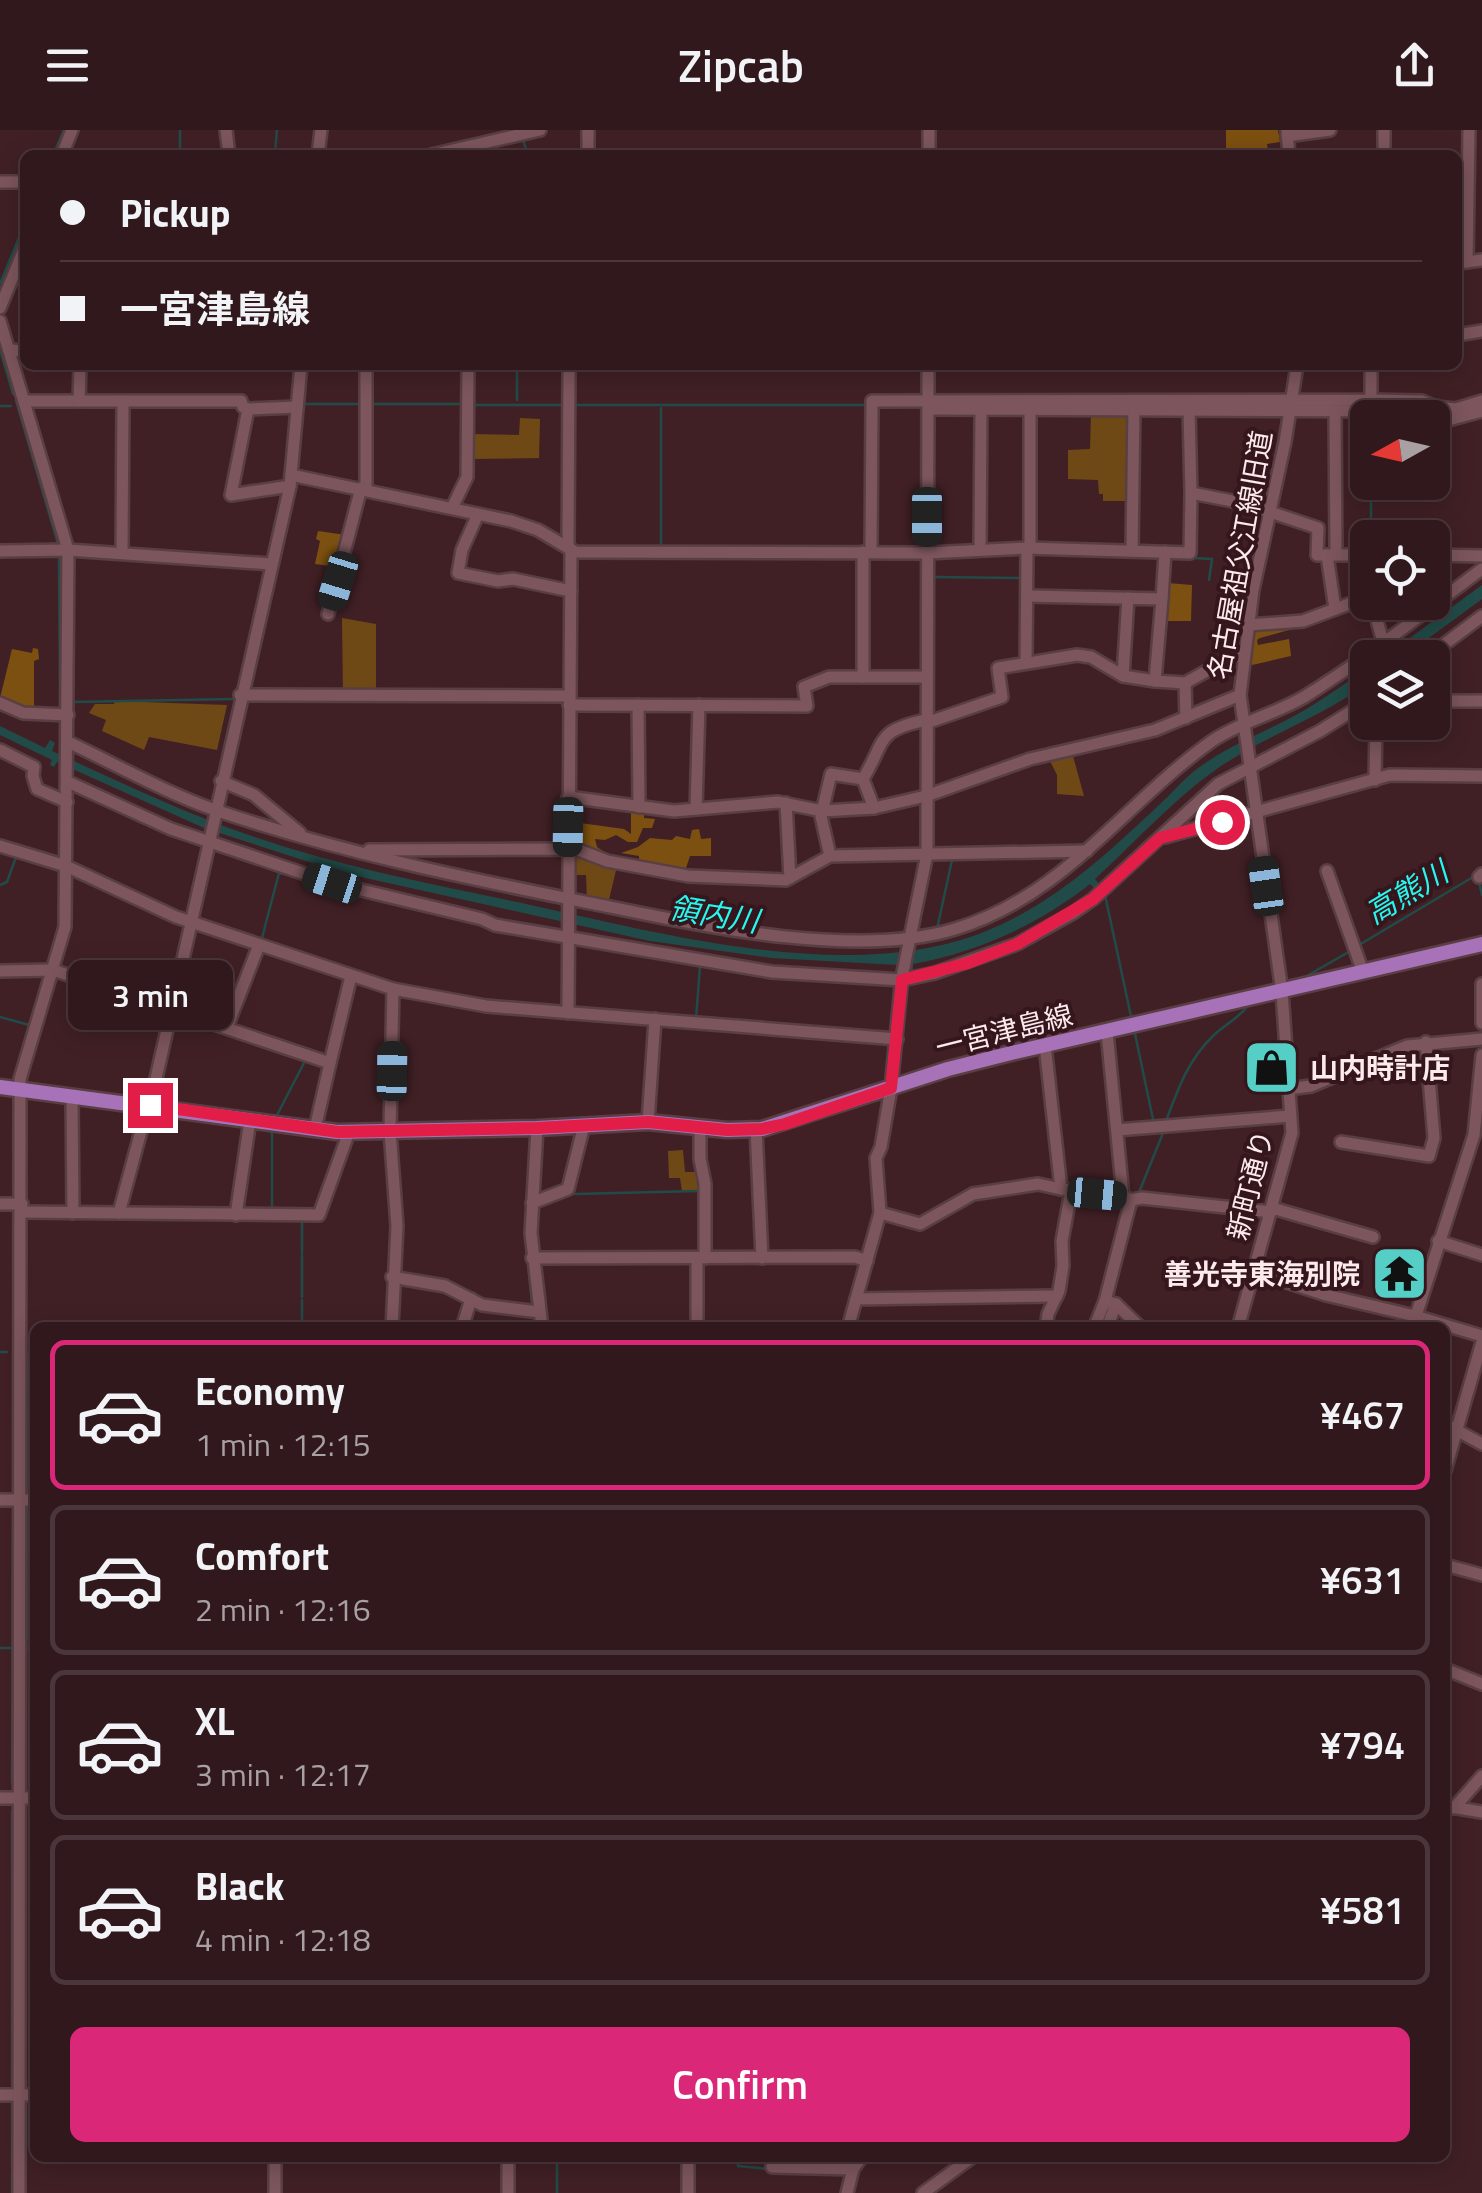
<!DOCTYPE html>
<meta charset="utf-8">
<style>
:root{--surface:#30181c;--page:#382125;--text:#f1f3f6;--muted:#a8a0a3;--line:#4b373b;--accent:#db2777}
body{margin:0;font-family:"Titillium Web","Noto Sans JP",sans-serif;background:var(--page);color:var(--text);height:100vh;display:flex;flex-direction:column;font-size:38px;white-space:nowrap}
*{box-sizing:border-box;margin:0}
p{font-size:32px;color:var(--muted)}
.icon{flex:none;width:55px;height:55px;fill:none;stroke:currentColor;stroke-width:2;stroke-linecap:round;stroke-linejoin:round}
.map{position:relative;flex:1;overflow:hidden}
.sheet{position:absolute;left:30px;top:1192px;width:1420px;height:840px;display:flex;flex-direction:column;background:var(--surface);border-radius:15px;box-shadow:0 5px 25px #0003,0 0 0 2px var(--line)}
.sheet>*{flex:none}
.guide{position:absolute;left:20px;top:20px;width:1442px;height:220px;border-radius:15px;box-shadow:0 5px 25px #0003,0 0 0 2px var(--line);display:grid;align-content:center;height:220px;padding:0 40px;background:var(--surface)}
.needle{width:65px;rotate:262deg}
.fabs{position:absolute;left:1350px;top:270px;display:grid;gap:20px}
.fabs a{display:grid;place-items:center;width:100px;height:100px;border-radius:15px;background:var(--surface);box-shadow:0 5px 25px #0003,0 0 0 2px var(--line);font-size:50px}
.end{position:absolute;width:45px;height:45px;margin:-22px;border:12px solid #e11d48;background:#fff;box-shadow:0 0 0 5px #fff}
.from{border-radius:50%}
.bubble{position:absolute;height:70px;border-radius:15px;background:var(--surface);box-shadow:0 5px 25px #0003,0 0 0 2px var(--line);font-size:32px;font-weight:600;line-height:70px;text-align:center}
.car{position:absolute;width:30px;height:60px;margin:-30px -15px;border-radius:12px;box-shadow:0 0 8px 2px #0007;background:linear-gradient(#222 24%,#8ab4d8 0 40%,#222 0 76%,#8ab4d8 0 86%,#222 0)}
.guide b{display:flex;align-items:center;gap:35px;height:95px;font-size:38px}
.guide b+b{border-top:2px solid var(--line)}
.guide i{width:25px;height:25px;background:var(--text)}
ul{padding:18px 0 0;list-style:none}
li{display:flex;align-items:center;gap:30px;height:150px;margin:0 20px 15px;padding:0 20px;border:5px solid var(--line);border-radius:15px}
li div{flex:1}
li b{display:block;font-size:38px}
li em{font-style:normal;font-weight:600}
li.selected{border-color:var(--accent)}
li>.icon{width:90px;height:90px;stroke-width:1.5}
.cta{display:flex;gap:20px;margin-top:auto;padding:20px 40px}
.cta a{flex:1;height:115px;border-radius:15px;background:var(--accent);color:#fff;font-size:40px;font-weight:600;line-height:115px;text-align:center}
header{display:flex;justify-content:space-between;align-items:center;height:130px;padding:0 40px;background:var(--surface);font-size:45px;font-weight:600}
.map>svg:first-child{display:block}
.green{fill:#6f4915}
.forest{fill:#7c5010}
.water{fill:#214b48}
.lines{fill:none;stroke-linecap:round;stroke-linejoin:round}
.stream{stroke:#214b48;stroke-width:2.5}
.minor-casing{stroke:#593e43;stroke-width:16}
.major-casing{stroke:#593e43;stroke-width:19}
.minor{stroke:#7c565c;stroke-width:11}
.major{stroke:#a872b8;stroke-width:14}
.route{stroke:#e11d48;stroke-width:12}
.labels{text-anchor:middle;stroke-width:8;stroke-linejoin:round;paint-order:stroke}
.street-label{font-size:28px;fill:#fceaec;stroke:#35161c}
.poi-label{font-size:28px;font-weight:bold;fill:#fceaec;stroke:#35161c;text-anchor:start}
.water-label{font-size:30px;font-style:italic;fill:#25f8ee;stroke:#35161c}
</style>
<header><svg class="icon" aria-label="menu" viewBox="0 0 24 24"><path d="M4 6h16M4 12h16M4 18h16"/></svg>Zipcab<svg class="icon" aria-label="share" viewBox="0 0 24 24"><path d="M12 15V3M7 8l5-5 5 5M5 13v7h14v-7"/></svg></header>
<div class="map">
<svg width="1482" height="2063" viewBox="0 0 1482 2063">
<rect width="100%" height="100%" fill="#402025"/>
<g class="green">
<polygon points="1091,283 1131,283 1131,371 1103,371 1103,364 1099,364 1098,350 1068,349 1068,320 1090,319"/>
<polygon points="520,288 540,289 539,328 470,329 470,304 519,305"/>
<polygon points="342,488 376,494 376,564 343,564"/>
<polygon points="115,571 227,575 217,620 149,607 144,620 102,601 106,590 89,583 95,574 114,574"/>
<polygon points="1064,623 1065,628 1073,626 1084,666 1057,664 1057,645 1048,627"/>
<polygon points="576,722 617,736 608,774 587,769 586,745 573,745 573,725"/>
<polygon points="683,1020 685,1042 698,1042 700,1060 682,1061 680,1048 669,1048 668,1021"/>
</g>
<g class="forest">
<polygon points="1226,0 1278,0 1280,12 1267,14 1268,22 1226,21"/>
<polygon points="318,401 346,405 337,437 315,434 320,411 316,409"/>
<polygon points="1168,453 1192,455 1191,491 1166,491"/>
<polygon points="1333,483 1329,489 1260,508 1257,510 1258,515 1289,509 1291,526 1252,535 1249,525 1252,498"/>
<polygon points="33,518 38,519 39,529 34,531 34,581 0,568 12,519 32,523"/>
<polygon points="631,679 644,682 644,688 655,689 652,698 643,698 637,712 628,712 616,705 605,710 595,709 597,717 610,726 574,714 573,692 624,699 631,704"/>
<polygon points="699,699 701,709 711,708 711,726 690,726 685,741 639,733 639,726 621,723 638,717 650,708 672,710 676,706 690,709 692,700"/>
</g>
<g class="water">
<polygon points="1482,455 1482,469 1403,527 1384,527"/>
<path d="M1368,538L1367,554C1321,587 1268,605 1221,636C1178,665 1134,713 1095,749L1100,755L1095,759L1090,754C1038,795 978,822 913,834V841L900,843L897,835L772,828L650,811L343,743L204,698L57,632L54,637L50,635L52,630L0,605V596L45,618L50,610L55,613L52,621C116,650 179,681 246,704C334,735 425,753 517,772C656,802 848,856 984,802C1054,774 1107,724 1160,674C1171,664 1181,652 1193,642C1227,615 1267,602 1305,580C1326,567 1347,552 1368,538Z"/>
</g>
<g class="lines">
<g class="stream">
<polyline points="180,0 180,25"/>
<polyline points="594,0 595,25"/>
<polyline points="488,18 523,10 528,25"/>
<polyline points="53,25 64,0"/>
<polyline points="237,25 275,22 277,0"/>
<polyline points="460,25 471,22"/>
<polyline points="0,154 25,93"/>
<polyline points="0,220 13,264"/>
<polyline points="517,235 517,270"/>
<polyline points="16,271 58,414"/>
<polyline points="304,274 361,274"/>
<polyline points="371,274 463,274"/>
<polyline points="473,275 564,275"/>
<polyline points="576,275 865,275"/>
<polyline points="0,276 11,276"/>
<polyline points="1371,408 1371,352"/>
<polyline points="661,417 661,278"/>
<polyline points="1034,424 1066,425"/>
<polyline points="59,425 60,579"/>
<polyline points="1084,426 1123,427"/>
<polyline points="1193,428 1212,429 1209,450"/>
<polyline points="934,447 1021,448"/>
<polyline points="73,572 233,569"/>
<polyline points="1479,752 1482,765"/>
<polyline points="0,755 7,752 16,727"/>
<polyline points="1105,765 1132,891"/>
<polyline points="937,799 952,730"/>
<polyline points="262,808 279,743 298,747"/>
<polyline points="1359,815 1473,747"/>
<polyline points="1305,847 1352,820"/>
<polyline points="69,851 159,882"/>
<polyline points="0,887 29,895"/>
<polyline points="178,888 281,923"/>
<polyline points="559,888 583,890"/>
<polyline points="696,889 700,836"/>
<polyline points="590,891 638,894"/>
<polyline points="1134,899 1154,994"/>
<polyline points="645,945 648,905"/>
<polyline points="276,987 305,931 292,926"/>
<path d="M1166,991C1178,959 1188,930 1213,906C1225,894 1240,888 1249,874"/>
<polyline points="575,1064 698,1061"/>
<polyline points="1138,1065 1163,1003"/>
<polyline points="272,1076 272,1000"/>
<polyline points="526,1102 527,1122"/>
<polyline points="14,1111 14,1085"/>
<polyline points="302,1124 302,1092"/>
<polyline points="528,1131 532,1176"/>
<polyline points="14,1145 14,1125"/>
<polyline points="302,1167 302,1126"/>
<polyline points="535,1187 536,1198"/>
<polyline points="302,1198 302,1170"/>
<polyline points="1101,1198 1108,1179"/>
<polyline points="13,1215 14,1157"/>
<polyline points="0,1222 7,1222"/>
<polyline points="13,1363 13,1220"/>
<polyline points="27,1365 28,1222"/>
<polyline points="27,1509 27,1375"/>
<polyline points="0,1518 12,1518"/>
<polyline points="27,1518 35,1518"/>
<polyline points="12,1652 13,1375"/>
<polyline points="12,1681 12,1955"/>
<polyline points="25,1867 25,1960"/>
<polyline points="12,1972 12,2039"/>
<polyline points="26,2017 26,1971"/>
<polyline points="738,2028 738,2036 768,2039"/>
<polyline points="12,2043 12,2063"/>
<polyline points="25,2063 26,2026"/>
<polyline points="557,2063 557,2028"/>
</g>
<defs>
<g id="minor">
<polyline points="226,0 229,25"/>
<polyline points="588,0 588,25"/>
<polyline points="1287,0 1289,25"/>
<polyline points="1287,6 1330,0"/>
<polyline points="62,25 72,0"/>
<polyline points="318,25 321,0"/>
<polyline points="431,25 540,0"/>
<polyline points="929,25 929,0"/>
<polyline points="1384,25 1384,0"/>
<polyline points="0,52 25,52"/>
<polyline points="1467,132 1469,0"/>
<polyline points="1458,133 1482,130"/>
<polyline points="0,178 25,117"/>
<polyline points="0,191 68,420 65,797 20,949 19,2063"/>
<polyline points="1458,205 1482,201"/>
<polyline points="9,220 25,221"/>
<polyline points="366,235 366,360"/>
<polyline points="1371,270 1422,271 1436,277 1456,279 1482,271"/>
<polyline points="24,271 241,271 243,277 248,279 297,277"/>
<polyline points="79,271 80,235"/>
<polyline points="1030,272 1030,418"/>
<polyline points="248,279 231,365 290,356"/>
<polyline points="928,279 1419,281 1452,289 1482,281"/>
<polyline points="1189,281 1191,363"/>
<polyline points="1335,281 1336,425"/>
<polyline points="291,345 511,391 538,400 575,422 927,423 1027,418 1190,423 1191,363 1243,373 1318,398 1317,425 1368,425"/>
<polyline points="452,378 467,347 468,235"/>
<polyline points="478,384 462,420 458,443 498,451 513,449 571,461"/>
<polyline points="568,418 569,235"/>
<polyline points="980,420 981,279"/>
<polyline points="0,421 68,420 271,434"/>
<polyline points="1132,421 1134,275"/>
<polyline points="863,422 863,547"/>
<polyline points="871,422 872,271 1371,270 1371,235"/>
<polyline points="122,423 123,271"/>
<polyline points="1327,425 1335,479"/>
<polyline points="1432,425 1482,426"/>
<polyline points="1028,466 1162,469 1155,551 1185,553 1186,588"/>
<polyline points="1128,468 1123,546 1155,551"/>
<polyline points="1162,469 1165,422"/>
<polyline points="1372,472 1383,512"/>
<polyline points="328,484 361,358"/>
<polyline points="1248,495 1303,491 1368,467"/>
<polyline points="1426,528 1482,486"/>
<polyline points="1026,532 1027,418"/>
<polyline points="1185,553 1232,527 1243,526"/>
<polyline points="240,565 569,566"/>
<polyline points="1432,571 1482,571"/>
<polyline points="0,573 23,583 68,585"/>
<polyline points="569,575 807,576 804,557 829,547 926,547"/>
<polyline points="638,575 639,677"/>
<polyline points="926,593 1002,567 998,538 1077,525 1091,527 1123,546"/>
<path d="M68,612C117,635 166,663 218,681C339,722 465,748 590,773C694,794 853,830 955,799C1065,766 1123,674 1212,611C1240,592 1275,584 1304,567C1366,529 1424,482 1482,439"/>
<polyline points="0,620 34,637 33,646 37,659 67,672"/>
<polyline points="1375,650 1376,592"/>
<polyline points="221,651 254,665 300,703"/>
<polyline points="68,652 171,699 332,753 482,789 495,795 772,842 902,850 935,843 1017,814 1073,783 1093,769 1218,654 1320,601 1368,571"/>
<polyline points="568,667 674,681 778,672 822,681 874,678 926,666 1030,629 1155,600 1240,565"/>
<polyline points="786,673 790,748"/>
<path d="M874,678L863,649C887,609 875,601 926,590"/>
<polyline points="696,679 699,575"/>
<polyline points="1165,707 1390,645 1482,646"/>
<polyline points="0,716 66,736 176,787 393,859 486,876 897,909"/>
<polyline points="369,720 576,719 607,731 688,746 786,750 830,726 1087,721"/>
<polyline points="830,726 821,686 831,644 863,649"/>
<polyline points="1327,741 1363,842"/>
<polyline points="1479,747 1482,744"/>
<polyline points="0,841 53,840 330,933 315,999"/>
<polyline points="1482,854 1482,893"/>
<polyline points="568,883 571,419"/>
<polyline points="227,897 259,815"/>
<polyline points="1107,902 1123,1066"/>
<polyline points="1045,915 1061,1059 1123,1066 1131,1070 1142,1068 1271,1082"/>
<polyline points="330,933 351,846"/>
<polyline points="1288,959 1311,956 1407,916 1482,909"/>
<polyline points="72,966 73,1083"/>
<polyline points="150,975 290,356 301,235"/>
<polyline points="648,992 655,889"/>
<polyline points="700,997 700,1029 705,1054 705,1128"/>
<polyline points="537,998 531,1103 542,1198"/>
<polyline points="756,999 762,1128"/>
<polyline points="1117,1000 1290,986"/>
<polyline points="1341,1012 1429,1026 1434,1008 1426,912"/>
<polyline points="532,1073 568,1059 584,995"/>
<polyline points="0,1074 22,1074"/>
<polyline points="1272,1078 1373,1107"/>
<polyline points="22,1082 319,1085 349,1002"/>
<polyline points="119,1083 148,975"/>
<polyline points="880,1083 920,1094 973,1064 1038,1054 1061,1059"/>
<polyline points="236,1085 250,990"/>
<polyline points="1438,1111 1482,1125"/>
<polyline points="532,1128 855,1127 867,1131"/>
<polyline points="697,1128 697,1198"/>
<polyline points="1253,1141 1326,1165 1415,1186 1482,1206"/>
<polyline points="392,1147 445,1156 482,1175 539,1182"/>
<polyline points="856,1169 1057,1166"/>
<polyline points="1105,1171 1116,1174 1141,1198"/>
<polyline points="392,1198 397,1096 390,1001 393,859"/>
<polyline points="462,1198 471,1169"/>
<polyline points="848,1198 880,1083 876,1028 881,1017 891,958 902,847 927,724 928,235"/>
<polyline points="1046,1198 1048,1184 1059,1161 1063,1136 1062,1111 1071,1061"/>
<polyline points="1094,1198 1105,1171 1131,1070"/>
<polyline points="1107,1198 1116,1174"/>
<polyline points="1238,1198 1292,1003 1282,862 1240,565 1253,460 1285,312 1297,235"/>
<polyline points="1412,1198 1474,1005 1482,925"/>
<polyline points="1445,1294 1482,1314"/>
<polyline points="1445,1341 1482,1212"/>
<polyline points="0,1370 35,1370"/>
<polyline points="1445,1435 1482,1445"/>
<polyline points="1445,1539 1482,1554"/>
<polyline points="0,1668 35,1668"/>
<polyline points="1445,1676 1482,1682"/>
<polyline points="1454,1678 1482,1646"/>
<polyline points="0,1965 35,1965"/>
<polyline points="772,2037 853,2039"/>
<polyline points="275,2063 275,2028"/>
<polyline points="508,2063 508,2028"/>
<polyline points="688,2063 688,2028"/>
<polyline points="847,2063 853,2039 861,2028"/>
<polyline points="923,2063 971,2028"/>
</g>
<polyline id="major" points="0,957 337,1002 537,998 648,992 727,1000 762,999 948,939 1011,923 1482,814"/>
</defs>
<use href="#minor" class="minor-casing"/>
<use href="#major" class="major-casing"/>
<use href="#minor" class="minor"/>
<use href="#major" class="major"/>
</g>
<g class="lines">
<polyline class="route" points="150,975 338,1002 537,998 648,992 727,1000 762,999 785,994 891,958 902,850 968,833 1017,814 1093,769 1160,708 1222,692"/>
</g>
<defs>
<symbol id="shop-square" viewBox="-11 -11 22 22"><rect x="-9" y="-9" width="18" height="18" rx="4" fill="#55cec6" stroke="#35161c"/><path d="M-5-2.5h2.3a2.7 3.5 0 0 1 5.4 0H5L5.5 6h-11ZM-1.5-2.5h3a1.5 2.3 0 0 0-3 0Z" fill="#111"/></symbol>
<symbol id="temple-square" viewBox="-11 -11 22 22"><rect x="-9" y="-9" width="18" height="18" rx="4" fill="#55cec6" stroke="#35161c"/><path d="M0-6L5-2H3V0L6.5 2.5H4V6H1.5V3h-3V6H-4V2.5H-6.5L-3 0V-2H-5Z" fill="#111"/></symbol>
</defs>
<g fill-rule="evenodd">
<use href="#shop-square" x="1240" y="906" width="63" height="63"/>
<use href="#temple-square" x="1368" y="1112" width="63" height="63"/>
</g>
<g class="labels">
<g class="street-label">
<text transform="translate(1240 425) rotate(-80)" y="10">名古屋祖父江線旧道</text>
<text transform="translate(1004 901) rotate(-14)" y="10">一宮津島線</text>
<text transform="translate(1250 1055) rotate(-76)" y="10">新町通り</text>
</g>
<g class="poi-label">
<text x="1310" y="948">山内時計店</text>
<text x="1360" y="1154" text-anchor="end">善光寺東海別院</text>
</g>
<g class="water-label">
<text transform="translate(1407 763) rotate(-31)" y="10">高熊川</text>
<text transform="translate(714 785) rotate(9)" y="10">領内川</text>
</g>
</g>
</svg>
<div class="fabs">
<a><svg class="needle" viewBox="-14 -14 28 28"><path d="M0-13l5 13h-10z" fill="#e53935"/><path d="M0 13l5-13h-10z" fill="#a8a0a3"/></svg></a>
<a><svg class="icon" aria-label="locate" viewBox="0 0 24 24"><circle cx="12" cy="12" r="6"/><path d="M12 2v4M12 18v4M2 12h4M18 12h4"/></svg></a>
<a><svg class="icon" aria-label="layers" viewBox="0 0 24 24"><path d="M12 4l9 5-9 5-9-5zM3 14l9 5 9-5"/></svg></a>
</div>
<i class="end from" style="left:1222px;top:692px"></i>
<i class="end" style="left:150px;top:975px"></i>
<div class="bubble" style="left:68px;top:830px;width:165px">3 min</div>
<i class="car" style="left:927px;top:387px;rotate:180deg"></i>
<i class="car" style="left:338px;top:451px;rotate:197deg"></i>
<i class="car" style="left:568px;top:697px;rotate:181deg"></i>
<i class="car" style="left:332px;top:753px;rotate:288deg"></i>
<i class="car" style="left:1266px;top:756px;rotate:352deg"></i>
<i class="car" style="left:392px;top:941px;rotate:1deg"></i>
<i class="car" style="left:1097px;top:1064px;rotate:95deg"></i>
<div class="guide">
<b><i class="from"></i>Pickup</b>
<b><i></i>一宮津島線</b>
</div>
<section class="sheet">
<ul>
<li class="selected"><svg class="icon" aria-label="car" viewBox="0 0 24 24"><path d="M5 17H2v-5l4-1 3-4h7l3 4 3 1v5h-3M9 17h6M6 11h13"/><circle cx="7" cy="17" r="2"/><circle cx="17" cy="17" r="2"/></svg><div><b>Economy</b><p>1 min · 12:15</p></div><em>¥467</em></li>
<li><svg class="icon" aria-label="car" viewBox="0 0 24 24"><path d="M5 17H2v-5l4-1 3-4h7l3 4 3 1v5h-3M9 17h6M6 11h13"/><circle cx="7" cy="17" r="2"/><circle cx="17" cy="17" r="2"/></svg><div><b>Comfort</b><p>2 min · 12:16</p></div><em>¥631</em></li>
<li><svg class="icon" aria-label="car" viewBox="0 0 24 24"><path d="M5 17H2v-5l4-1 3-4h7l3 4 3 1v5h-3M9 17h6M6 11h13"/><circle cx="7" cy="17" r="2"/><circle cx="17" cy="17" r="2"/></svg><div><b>XL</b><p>3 min · 12:17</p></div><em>¥794</em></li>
<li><svg class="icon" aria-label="car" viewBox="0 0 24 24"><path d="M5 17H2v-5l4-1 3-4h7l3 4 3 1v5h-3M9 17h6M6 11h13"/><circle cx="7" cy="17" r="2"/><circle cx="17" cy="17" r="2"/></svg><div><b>Black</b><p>4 min · 12:18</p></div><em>¥581</em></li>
</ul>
<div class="cta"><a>Confirm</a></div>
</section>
</div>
